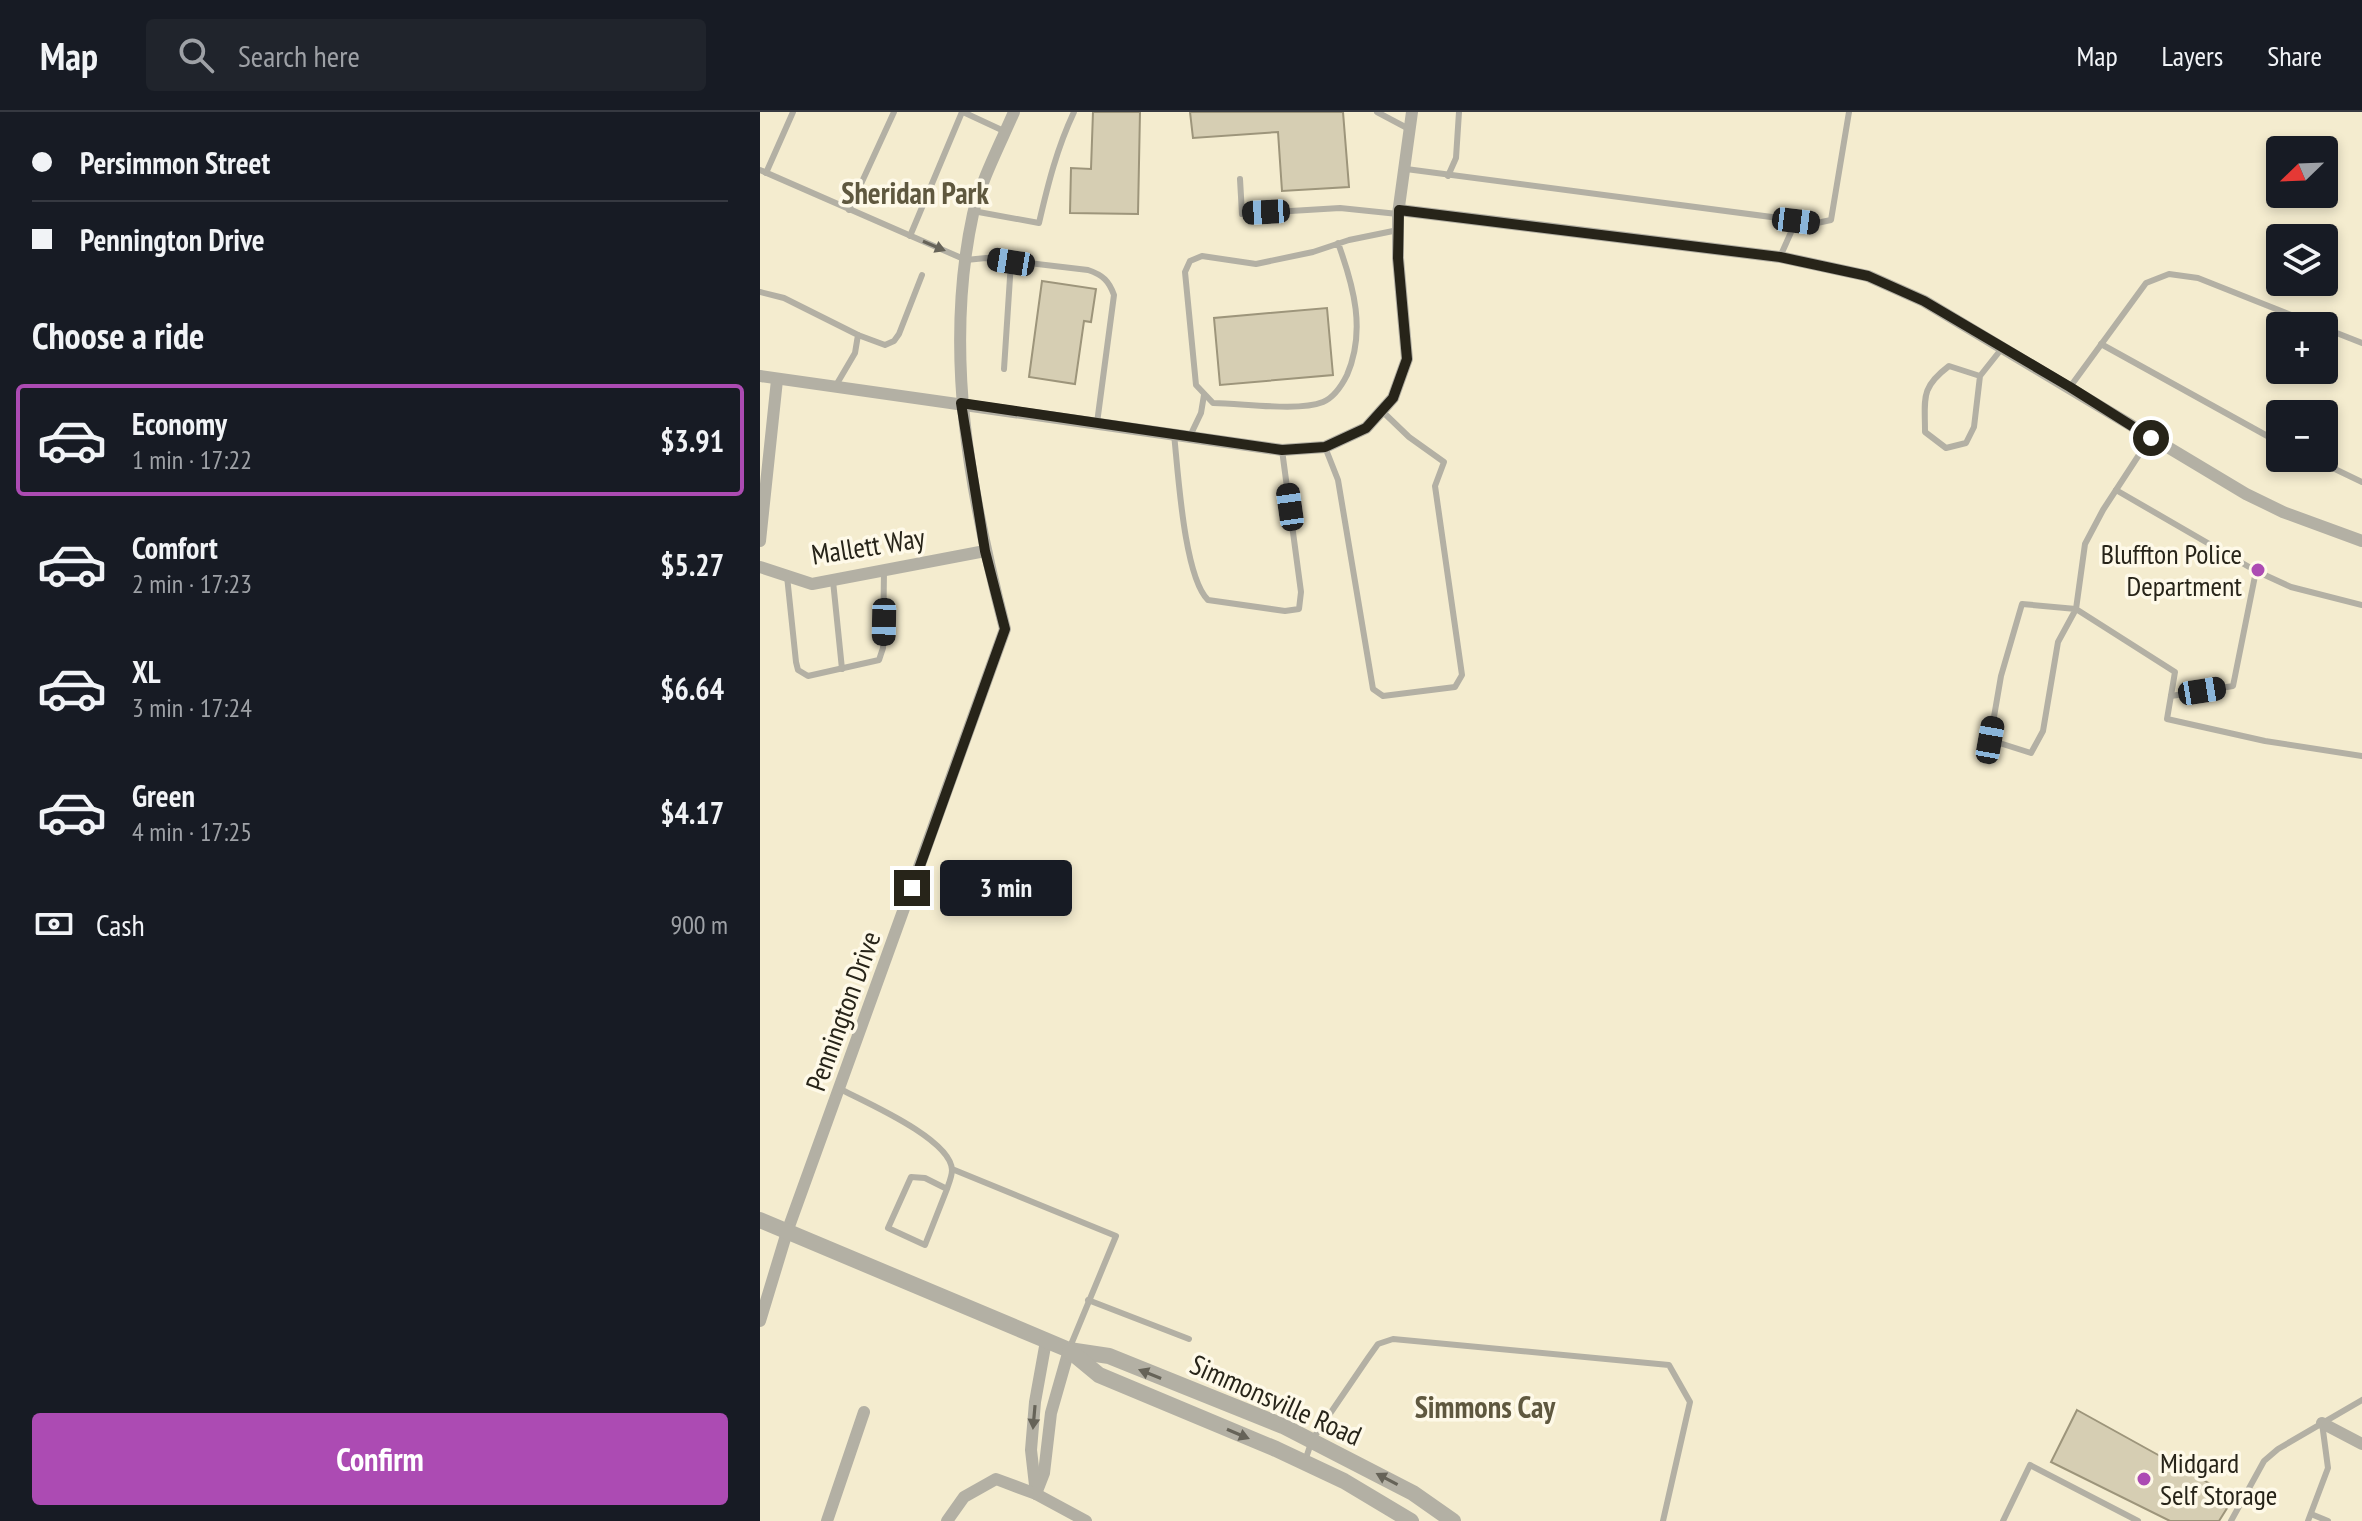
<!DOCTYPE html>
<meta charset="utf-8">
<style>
:root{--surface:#171b24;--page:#20242c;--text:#f1f3f6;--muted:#9ea1a6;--line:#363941;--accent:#ac4bb3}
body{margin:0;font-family:"PT Sans Narrow",sans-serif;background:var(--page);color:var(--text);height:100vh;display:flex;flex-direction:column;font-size:30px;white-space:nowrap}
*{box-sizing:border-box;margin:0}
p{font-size:26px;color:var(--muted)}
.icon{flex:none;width:44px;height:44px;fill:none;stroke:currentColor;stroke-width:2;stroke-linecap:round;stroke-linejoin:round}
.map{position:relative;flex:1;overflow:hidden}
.drawer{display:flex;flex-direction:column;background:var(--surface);width:760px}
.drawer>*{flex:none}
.guide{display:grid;align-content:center;height:176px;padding:0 32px;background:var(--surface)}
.needle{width:52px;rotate:247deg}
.buttons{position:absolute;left:1506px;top:24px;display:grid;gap:16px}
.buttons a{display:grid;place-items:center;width:72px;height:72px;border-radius:8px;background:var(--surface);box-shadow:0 4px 12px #0003;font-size:40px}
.end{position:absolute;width:36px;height:36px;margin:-18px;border:10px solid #272419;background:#fff;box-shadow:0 0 0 4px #fff}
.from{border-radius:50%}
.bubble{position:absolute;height:56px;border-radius:8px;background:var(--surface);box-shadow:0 4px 12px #0003;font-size:26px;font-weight:600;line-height:56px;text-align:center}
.car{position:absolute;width:24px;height:48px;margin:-24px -12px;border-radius:10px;box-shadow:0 0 6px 2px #0007;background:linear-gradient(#222 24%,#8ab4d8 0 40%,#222 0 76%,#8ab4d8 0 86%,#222 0)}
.guide b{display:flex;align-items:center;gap:28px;height:76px;font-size:30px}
.guide b+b{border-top:2px solid var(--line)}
.guide i{width:20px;height:20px;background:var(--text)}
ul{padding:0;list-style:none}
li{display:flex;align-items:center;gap:24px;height:112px;margin:0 16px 12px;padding:0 16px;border:4px solid transparent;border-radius:8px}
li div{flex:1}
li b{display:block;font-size:30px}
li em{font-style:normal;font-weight:600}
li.on{border-color:var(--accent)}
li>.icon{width:72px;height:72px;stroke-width:1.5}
h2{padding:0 32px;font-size:36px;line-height:96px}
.pay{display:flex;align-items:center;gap:20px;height:88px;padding:0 32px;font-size:30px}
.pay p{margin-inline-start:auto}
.cta{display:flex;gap:16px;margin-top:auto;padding:16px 32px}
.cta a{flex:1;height:92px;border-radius:8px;background:var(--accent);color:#fff;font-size:32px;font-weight:600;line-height:92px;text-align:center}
header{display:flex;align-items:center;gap:48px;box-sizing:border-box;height:112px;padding:0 40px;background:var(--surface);border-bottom:2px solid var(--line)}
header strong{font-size:38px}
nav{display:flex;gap:44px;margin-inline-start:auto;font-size:28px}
.search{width:560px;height:72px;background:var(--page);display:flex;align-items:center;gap:20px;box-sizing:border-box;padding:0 28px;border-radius:8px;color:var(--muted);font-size:30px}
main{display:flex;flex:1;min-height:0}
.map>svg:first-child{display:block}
.building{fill:#d6ceb3;stroke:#9d957b;stroke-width:2}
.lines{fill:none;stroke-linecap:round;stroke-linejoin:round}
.service{stroke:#b3b0a4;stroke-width:6}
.minor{stroke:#b3b0a4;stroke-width:12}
.tertiary{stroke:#b3b0a4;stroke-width:16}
.oneway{fill:#666358}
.route{stroke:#272419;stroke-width:10}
.poi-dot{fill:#ac4bb3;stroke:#fef9e8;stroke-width:3}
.labels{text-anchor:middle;stroke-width:7;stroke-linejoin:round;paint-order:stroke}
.street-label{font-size:28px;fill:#272419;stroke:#fef9e8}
.poi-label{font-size:28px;fill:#272419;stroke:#fef9e8;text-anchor:end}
.neighbourhood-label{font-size:30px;font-weight:bold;fill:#5f583f;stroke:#fef9e8}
</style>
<header>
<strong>Map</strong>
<div class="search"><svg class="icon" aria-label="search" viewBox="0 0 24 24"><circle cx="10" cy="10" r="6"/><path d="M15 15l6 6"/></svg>Search here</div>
<nav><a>Map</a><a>Layers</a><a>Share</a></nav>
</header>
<main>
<section class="drawer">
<div class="guide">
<b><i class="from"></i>Persimmon Street</b>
<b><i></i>Pennington Drive</b>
</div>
<h2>Choose a ride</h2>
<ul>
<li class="on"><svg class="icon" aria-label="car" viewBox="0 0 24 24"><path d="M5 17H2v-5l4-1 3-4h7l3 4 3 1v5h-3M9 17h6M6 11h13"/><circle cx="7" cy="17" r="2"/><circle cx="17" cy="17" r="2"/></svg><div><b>Economy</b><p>1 min · 17:22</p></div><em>$3.91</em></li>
<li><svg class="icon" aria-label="car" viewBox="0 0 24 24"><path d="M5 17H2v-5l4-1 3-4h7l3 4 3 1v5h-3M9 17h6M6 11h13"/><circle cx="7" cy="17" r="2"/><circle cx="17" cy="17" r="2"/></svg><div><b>Comfort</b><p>2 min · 17:23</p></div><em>$5.27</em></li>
<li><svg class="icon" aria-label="car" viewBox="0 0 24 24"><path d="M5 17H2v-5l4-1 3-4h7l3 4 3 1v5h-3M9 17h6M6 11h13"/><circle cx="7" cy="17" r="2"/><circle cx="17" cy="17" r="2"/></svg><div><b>XL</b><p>3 min · 17:24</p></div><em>$6.64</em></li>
<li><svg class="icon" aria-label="car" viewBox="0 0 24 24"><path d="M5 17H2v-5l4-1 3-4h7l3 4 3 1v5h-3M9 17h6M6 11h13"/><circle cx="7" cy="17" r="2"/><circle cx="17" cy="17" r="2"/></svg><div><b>Green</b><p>4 min · 17:25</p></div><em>$4.17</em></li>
</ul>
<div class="pay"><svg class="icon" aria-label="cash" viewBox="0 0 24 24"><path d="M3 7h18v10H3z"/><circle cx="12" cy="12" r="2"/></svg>Cash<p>900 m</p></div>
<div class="cta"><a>Confirm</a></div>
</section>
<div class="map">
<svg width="1602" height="1409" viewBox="0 0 1602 1409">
<rect width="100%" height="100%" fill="#f4eccf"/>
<g class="building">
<polygon points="333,0 380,0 378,102 310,101 311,56 331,57"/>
<polygon points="430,0 583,0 589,75 522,79 518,20 433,26"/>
<polygon points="282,169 336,177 331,210 324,209 315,272 269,265"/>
<polygon points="567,196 573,263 460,273 454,206"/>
<polygon points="1317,1298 1474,1385 1459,1409 1410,1409 1291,1350"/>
</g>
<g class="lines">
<g class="service">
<polyline points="203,0 246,20"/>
<polyline points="617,0 649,17"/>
<polyline points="646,57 1057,111 1071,108 1089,0"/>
<path d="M0,58L206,148L226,146L328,158C343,163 349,169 354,183L337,311"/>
<polyline points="6,61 33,0"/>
<polyline points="688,64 696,46 699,0"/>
<polyline points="480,67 482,102 580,96 638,102"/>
<polyline points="89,98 134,0"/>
<path d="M213,99L279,111C288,72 297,36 314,0"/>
<polyline points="150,124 202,0"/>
<path d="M578,131C594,175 606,219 587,263C582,273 575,285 563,290C538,300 482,291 453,291L436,273L425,160L430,149L442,144L496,152L553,140L589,128L638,118"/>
<polyline points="1020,145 1036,109"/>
<polyline points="0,180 24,186 98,223 95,241 75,275"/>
<polyline points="1564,216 1602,231"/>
<polyline points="98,223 125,233 134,229 139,222 162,163"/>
<polyline points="1341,232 1520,331"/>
<polyline points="244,257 251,150"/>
<path d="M1220,264L1189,254C1160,276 1165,286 1165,320L1186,336L1206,331L1214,315L1220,264L1243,235"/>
<polyline points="1310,275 1386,171 1409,162 1438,166 1559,214"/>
<path d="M414,322C418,359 424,465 448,488L525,499L539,497L541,480L522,338"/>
<polyline points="430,324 441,301 444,283"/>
<polyline points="1390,326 1343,398 1325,432 1316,497 1298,530 1283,619 1271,641 1230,628 1241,564 1262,492 1316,497 1415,560 1407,607 1505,629 1602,644"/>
<polyline points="565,335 578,368 613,577 623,584 695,575 702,563 675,374 684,350 649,325 622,299"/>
<polyline points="1552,346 1602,370"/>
<polyline points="1356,378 1496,459 1531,475 1602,493"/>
<polyline points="27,464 36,550 38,558 48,564 119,548 123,536 124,458"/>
<polyline points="73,469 82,557"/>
<polyline points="1411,584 1473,574 1496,459"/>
<path d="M80,977C105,990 191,1027 192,1058C192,1064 189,1071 187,1077L165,1133L128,1116L151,1065L165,1066L187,1077"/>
<polyline points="192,1057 356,1124 310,1235"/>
<polyline points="328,1188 429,1227"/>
<polyline points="545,1349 552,1328 608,1246 618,1232 633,1227 909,1253 930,1290 903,1409"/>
<polyline points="1551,1402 1568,1409"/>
<polyline points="1243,1409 1270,1353 1378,1409"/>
<polyline points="1471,1409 1504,1349 1518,1337 1602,1288"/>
<polyline points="1548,1409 1568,1356 1562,1311"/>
</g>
<g class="minor">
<polyline points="639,98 1020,145 1108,164 1164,189 1486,382 1523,400 1602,429"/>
<polyline points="0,264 522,338 565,335 606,316 633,286 647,247 638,146 638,102 652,0"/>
<polyline points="0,429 17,268"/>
<polyline points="0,455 52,472 225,439"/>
<path d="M0,1209L27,1120L245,517C210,382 183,240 213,102C220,71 241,30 254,0"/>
<polyline points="1562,1311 1602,1332"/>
<polyline points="277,1379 284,1361 291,1301 309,1238"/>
<polyline points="276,1382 271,1338 275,1290 286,1229"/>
<polyline points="67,1409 104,1300"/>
<polyline points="187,1409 204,1385 236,1367 276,1382 326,1409"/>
</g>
<g class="tertiary">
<polyline points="0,1108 309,1238 349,1244 523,1314 653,1381 693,1409"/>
<polyline points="310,1239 339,1263 516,1337 584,1369 651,1409"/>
</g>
</g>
<defs><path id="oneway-solid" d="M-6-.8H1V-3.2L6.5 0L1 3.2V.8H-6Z" transform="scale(2)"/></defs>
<g class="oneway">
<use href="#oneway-solid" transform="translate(174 134) rotate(23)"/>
<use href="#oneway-solid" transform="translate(390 1262) rotate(-158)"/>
<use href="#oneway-solid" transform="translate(274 1305) rotate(95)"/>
<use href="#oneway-solid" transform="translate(478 1322) rotate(23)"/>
<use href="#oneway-solid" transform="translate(627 1367) rotate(-152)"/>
</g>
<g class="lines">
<polyline class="route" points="152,776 245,517 225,439 201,291 522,338 565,335 606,316 633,286 647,247 638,146 639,98 1020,145 1108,164 1164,189 1310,275 1391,326"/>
</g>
<g class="poi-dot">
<circle cx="1498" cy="458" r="8"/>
<circle cx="1384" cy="1367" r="8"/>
</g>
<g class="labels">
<g class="street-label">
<text transform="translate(108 434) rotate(-9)" y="10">Mallett Way</text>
<text transform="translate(83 899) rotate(-70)" y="10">Pennington Drive</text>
<text transform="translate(516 1288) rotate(24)" y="10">Simmonsville Road</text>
</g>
<g class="poi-label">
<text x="1482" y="452">Bluffton Police<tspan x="1482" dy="32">Department</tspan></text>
<text x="1400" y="1361" text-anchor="start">Midgard<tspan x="1400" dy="32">Self Storage</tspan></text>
</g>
<g class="neighbourhood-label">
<text x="155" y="92">Sheridan Park</text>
<text x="725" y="1306">Simmons Cay</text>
</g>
</g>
</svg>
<div class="buttons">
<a><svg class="needle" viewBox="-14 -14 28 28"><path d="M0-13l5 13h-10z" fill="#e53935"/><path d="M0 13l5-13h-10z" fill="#9ea1a6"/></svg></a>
<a><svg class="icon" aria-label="layers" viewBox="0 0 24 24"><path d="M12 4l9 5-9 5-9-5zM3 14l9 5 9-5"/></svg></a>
<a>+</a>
<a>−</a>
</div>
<i class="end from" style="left:1391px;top:326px"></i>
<i class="end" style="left:152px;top:776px"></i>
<div class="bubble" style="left:180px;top:748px;width:132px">3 min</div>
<i class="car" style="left:506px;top:100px;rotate:267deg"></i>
<i class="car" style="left:1036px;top:109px;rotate:97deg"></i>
<i class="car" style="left:251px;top:150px;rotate:279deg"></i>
<i class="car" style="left:530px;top:395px;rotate:352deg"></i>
<i class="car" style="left:124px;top:510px;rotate:181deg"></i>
<i class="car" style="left:1442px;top:579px;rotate:81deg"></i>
<i class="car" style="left:1230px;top:628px;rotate:10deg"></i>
</div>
</main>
